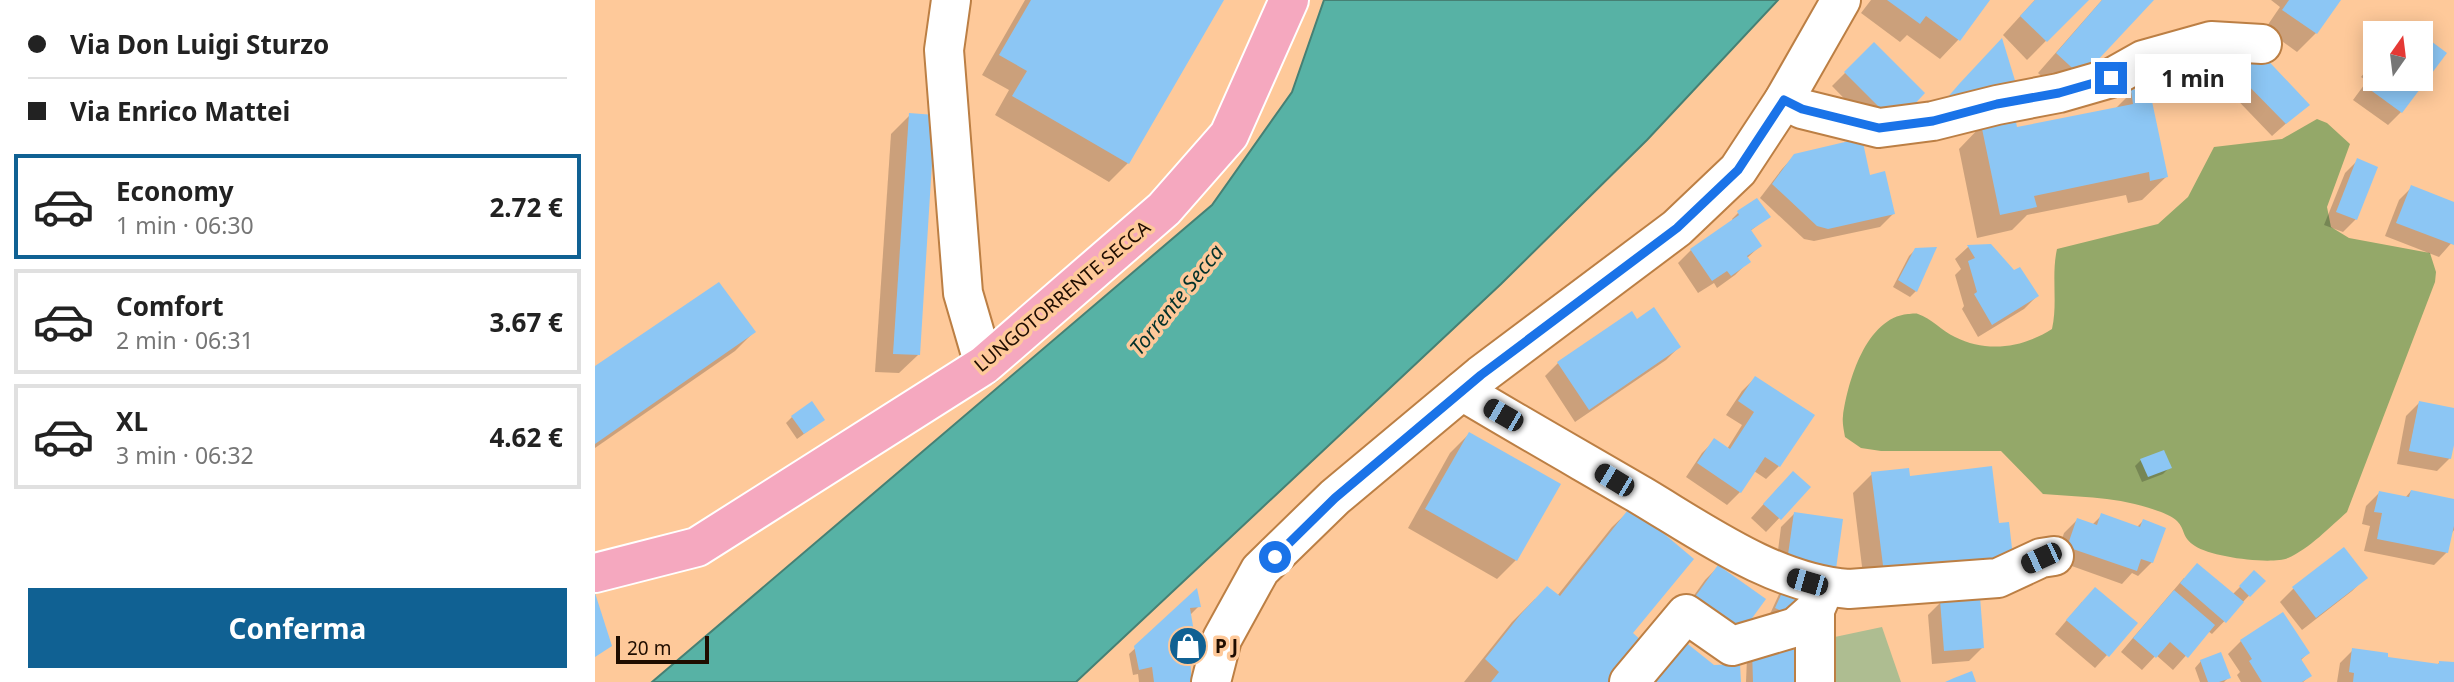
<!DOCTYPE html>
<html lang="it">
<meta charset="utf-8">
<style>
:root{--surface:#fff;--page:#f2f2f2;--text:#222;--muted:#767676;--line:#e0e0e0;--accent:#106193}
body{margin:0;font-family:"Noto Sans",sans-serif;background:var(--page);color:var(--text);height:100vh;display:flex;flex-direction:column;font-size:26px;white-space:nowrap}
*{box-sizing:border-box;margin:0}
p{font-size:23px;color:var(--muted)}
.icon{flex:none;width:38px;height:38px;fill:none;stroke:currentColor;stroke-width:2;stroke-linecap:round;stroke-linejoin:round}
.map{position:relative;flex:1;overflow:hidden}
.panel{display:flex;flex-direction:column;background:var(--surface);width:595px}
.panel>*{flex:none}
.guide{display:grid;align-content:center;height:154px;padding:0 28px;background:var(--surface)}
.needle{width:46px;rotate:14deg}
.tools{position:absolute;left:1768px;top:21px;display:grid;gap:14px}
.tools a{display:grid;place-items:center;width:70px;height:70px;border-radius:0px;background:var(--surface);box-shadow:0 4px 18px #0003;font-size:35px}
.scale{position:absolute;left:21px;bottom:18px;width:93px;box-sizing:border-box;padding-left:7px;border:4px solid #1f0d00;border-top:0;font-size:19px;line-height:24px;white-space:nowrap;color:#1f0d00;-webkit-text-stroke:5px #fec99a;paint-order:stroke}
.end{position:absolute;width:32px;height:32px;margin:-16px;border:9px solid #1a73e8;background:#fff;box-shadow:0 0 0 4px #fff}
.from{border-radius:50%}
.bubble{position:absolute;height:49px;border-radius:0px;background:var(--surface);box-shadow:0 4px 18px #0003;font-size:23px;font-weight:700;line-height:49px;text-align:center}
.car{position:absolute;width:21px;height:42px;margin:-21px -10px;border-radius:9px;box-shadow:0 0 5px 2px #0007;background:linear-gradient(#222 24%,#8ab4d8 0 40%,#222 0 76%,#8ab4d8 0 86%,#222 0)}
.guide b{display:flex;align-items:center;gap:24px;height:66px;font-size:26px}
.guide b+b{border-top:2px solid var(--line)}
.guide i{width:18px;height:18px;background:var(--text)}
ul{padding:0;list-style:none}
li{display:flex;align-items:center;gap:21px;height:105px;margin:0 14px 10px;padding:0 14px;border:4px solid var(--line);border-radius:0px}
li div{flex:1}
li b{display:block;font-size:26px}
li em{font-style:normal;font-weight:700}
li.current{border-color:var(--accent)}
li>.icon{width:63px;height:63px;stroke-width:1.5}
.primary-button{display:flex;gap:14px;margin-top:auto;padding:14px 28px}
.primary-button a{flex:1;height:80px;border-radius:0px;background:var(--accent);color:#fff;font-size:28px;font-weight:700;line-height:80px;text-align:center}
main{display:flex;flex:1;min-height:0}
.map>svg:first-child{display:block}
.green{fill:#aebd91}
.forest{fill:#94a869}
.water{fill:#57b2a5;stroke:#468074;stroke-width:2}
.shadow{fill:#0003}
.building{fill:#8cc6f4}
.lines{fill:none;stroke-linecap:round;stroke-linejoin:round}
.minor-casing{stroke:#bc7f44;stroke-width:42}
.major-casing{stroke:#fff;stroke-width:42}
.minor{stroke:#fff;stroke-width:38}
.major{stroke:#f5a8bf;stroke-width:38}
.route{stroke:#1a73e8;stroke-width:9}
.labels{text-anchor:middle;stroke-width:7;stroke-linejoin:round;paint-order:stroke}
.street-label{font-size:19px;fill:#1f0d00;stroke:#fec99a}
.poi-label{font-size:19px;font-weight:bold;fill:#1f0d00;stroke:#fec99a;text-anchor:start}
.water-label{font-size:21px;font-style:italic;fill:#03312b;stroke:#fec99a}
</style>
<main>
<section class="panel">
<div class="guide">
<b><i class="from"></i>Via Don Luigi Sturzo</b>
<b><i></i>Via Enrico Mattei</b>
</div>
<ul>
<li class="current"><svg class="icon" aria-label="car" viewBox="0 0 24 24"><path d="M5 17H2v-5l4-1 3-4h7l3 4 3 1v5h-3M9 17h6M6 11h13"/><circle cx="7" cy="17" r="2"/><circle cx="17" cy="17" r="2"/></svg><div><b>Economy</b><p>1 min · 06:30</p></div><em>2.72 €</em></li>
<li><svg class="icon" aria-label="car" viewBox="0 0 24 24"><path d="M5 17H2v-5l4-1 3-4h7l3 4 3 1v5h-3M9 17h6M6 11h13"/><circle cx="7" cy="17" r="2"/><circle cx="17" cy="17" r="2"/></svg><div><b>Comfort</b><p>2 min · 06:31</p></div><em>3.67 €</em></li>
<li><svg class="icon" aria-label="car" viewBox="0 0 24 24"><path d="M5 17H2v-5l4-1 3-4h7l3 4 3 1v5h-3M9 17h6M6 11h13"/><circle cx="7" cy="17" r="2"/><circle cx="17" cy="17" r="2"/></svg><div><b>XL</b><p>3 min · 06:32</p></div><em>4.62 €</em></li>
</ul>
<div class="primary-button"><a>Conferma</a></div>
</section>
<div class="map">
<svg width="1859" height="682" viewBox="0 0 1859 682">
<rect width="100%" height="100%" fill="#fec99a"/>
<polygon class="green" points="1287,627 1306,682 1225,682 1235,638"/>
<path class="forest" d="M1722,119L1732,123L1755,144L1732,207L1736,227L1754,238L1835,253L1841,272L1840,282L1752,512C1736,526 1714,549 1693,558C1676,565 1616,557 1600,546C1586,537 1591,530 1582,521C1578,517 1569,513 1563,511C1526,497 1487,497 1448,494L1406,451H1286L1266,448L1250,437C1249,431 1247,423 1248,416C1253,381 1271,318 1313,314C1315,314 1321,313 1323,314C1336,318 1347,331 1360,337C1392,353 1427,348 1457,329C1463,302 1456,276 1462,249L1563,224L1593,197L1619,147L1687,139Z"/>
<polygon class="water" points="729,0 1183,0 1052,140 906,284 481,682 57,682 617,205 697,92"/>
<g class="shadow">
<polygon points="430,0 627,0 533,163 514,182 400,115 414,90 387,75"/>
<polygon points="1276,0 1393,0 1363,40 1345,59 1312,35 1305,42 1266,13"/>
<polygon points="1440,0 1491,0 1432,60 1408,35"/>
<polygon points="1507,0 1556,0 1467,94 1443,73"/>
<polygon points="1676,0 1744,0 1721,33 1702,52 1670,29 1685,7"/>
<polygon points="1279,44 1327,93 1274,124 1237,86"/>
<polygon points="1623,50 1712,105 1677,136 1628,85 1574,96 1567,72"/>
<polygon points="1850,53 1806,112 1793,125 1758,100 1772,81 1766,77 1780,60 1780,79 1825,79"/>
<polygon points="1537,92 1571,177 1547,200 1533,203 1531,195 1432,215 1417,230 1382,238 1364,149 1387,125 1421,130 1519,110"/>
<polygon points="315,115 323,355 304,373 280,372 296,134"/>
<polygon points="1200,155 1274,177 1298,214 1285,227 1219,241 1209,239 1165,198 1187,169"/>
<polygon points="1763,160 1761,219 1748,232 1729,225 1750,173"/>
<polygon points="1817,187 1859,204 1859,240 1844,257 1790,236 1804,200"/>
<polygon points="1162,200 1173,217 1154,232 1165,246 1151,259 1153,262 1140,275 1122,288 1119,283 1103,293 1083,263 1096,250 1138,221 1137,219 1143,213"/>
<polygon points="1395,246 1442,296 1429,309 1383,337 1367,309 1369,306 1360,275 1366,269 1360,259 1373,247"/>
<polygon points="1320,250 1321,291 1315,297 1298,287 1314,256"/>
<polygon points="1036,314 1042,321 1084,347 1071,360 980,422 950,376 963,363"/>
<polygon points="159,332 140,351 0,448 0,368"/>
<polygon points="1160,378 1184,466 1171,479 1159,471 1145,492 1132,505 1091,477 1107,453 1120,440 1132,449 1147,425 1131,415 1147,391"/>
<polygon points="1824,403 1859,410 1859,436 1855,458 1842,471 1802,464 1811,416"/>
<polygon points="197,417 228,420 202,439 191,423"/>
<polygon points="874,434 921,560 902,579 813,528 855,453"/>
<polygon points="1546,460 1575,467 1568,474 1547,482 1540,466"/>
<polygon points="1396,468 1270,591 1258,493 1277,474 1313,478"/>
<polygon points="1185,486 1213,488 1171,532 1156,518"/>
<polygon points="1816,491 1859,501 1859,530 1856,534 1852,552 1839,565 1769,551 1775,526 1767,524 1771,506 1784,493 1810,498"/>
<polygon points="1036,509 1035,633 1013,682 869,682 917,622 940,599 962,596 1017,527"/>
<polygon points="1199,514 1211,587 1179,582 1186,527"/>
<polygon points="1507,515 1542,527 1548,521 1557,562 1543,576 1537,573 1527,584 1460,560 1469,533 1482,520 1497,525"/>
<polygon points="1749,550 1770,578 1757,591 1707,630 1685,602 1698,589"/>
<polygon points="1123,567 1168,599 1085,615 1110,580"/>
<polygon points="1659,573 1668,581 1617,634 1613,631 1578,670 1561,655 1547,670 1526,652 1589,578 1637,595"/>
<polygon points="1191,586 1193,622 1175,614 1185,592"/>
<polygon points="601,592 604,606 595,615 598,638 592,644 596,682 544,682 543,674 538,675 534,654"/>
<polygon points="1346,602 1387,648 1374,661 1337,664 1333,615"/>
<polygon points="1487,602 1512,655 1500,668 1460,634"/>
<polygon points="1646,641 1713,653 1705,661 1715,676 1708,682 1646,682 1642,675 1645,672 1633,654"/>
<polygon points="1758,650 1791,659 1842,665 1845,662 1859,664 1859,682 1742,682 1745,663"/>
<polygon points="1158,652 1214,682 1151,682 1152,658"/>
<polygon points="1606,661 1634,677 1629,682 1605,682 1600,668"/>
</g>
<g class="building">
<polygon points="436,0 629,0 534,164 417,96 432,71 404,55"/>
<polygon points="1292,0 1395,0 1365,41 1331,16 1325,24"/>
<polygon points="1440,0 1494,0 1452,42 1425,16"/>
<polygon points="1507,0 1559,0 1487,77 1461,53"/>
<polygon points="1694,0 1746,0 1722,34 1687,10"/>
<polygon points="1813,24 1852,53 1807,113 1770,86 1780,73 1780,79 1825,79 1825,33 1805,33"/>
<polygon points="1407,38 1422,87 1352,98 1365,83"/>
<polygon points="1279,42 1330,93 1316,108 1288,111 1249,72"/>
<polygon points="1664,51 1715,105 1691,124 1641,73 1587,84 1579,57"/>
<polygon points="1554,87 1573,177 1555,181 1554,172 1439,196 1442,207 1405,215 1386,124 1420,117 1422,127 1538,104 1536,90"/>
<polygon points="314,113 340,115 325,355 298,354"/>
<polygon points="1267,138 1275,175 1290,171 1300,214 1233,229 1222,226 1177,184 1199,154"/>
<polygon points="1762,158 1783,167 1762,220 1741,212"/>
<polygon points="1816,185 1859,202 1859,245 1801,223"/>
<polygon points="1162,198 1176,217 1156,230 1167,246 1152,256 1156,262 1136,276 1132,271 1117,281 1095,249 1144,215 1142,211"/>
<polygon points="1396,244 1419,270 1425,267 1444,296 1397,325 1379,294 1382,292 1373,261 1380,258 1372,245"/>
<polygon points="1342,247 1322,292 1303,280 1320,248"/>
<polygon points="124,282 161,332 0,444 0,366"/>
<polygon points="1059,307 1086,347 994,410 962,362 1037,311 1042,319"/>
<polygon points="1160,376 1220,415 1185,467 1170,457 1146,493 1102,463 1119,438 1135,449 1159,412 1143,401"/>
<polygon points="217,401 230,420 209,434 196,416"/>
<polygon points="1824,401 1859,408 1859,445 1856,459 1814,451"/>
<polygon points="874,432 966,484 922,561 830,509"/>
<polygon points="1569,450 1577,468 1553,477 1545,459"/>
<polygon points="1397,466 1404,523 1414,522 1418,557 1289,573 1276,472 1314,468 1315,476"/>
<polygon points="1198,471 1216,487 1186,520 1168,504"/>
<polygon points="1816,490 1859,499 1859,526 1853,553 1782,539 1787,513 1779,512 1784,491 1814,497"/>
<polygon points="1036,506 1099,559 1038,633 1048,642 1015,682 896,682 904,672 890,659 925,615 952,586 965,596"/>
<polygon points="1199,512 1248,519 1240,576 1191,569"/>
<polygon points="1506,513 1545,527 1548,519 1571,528 1558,563 1546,559 1542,571 1472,547 1482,518 1502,525"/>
<polygon points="1749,547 1773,578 1721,618 1697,587"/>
<polygon points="1602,563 1649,602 1631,623 1585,583"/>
<polygon points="1123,565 1171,599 1144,636 1097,601"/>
<polygon points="1659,570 1671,581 1655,597 1644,586"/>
<polygon points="1191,584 1212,593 1201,617 1180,608"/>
<polygon points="1500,587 1543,623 1514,657 1471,620"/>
<polygon points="602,588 606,607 595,608 600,638 593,637 597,682 559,682 557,667 544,670 539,646"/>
<polygon points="1579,590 1620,625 1593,658 1575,642 1561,658 1538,638"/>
<polygon points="0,593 17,646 0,657"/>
<polygon points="1385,597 1389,648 1349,651 1345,600"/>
<polygon points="1688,612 1715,653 1706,659 1717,676 1707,682 1667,682 1654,661 1657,659 1645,640"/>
<polygon points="1089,641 1119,665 1145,664 1146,682 1056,682"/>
<polygon points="1757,648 1793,653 1793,657 1844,664 1844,661 1859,662 1859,682 1758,682 1759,673 1754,672"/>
<polygon points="1157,650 1215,650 1216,682 1158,682"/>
<polygon points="1626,652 1636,678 1624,682 1613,682 1605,660"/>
<polygon points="1377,671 1381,682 1350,682 1359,678"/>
</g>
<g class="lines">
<defs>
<g id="minor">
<polyline points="356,0 349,50 368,293 389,365"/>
<polyline points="1189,100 1207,109 1284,128 1338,121 1402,105 1464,93 1516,78 1548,60 1616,41 1667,44"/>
<path d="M867,391C927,427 987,461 1047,496C1109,533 1180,584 1254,589L1403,578L1446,558L1459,556"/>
<polyline points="616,682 627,639 665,570 740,497 886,375 1082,228 1143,170 1189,100 1246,0"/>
<polyline points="1034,682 1091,614 1137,646 1201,627 1220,610"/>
<polyline points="1220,682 1220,610 1226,596"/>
</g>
<polyline id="major" points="0,573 102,547 389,365 569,209 634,135 694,0"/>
</defs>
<use href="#minor" class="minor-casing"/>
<use href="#major" class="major-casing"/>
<use href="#minor" class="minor"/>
<use href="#major" class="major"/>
</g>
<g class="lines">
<polyline class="route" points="680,557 740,498 886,375 1082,228 1143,170 1189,100 1207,109 1284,128 1338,121 1402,104 1464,93 1516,78"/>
</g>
<defs>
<symbol id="shop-disc" viewBox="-11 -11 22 22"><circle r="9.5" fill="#106193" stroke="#fec99a"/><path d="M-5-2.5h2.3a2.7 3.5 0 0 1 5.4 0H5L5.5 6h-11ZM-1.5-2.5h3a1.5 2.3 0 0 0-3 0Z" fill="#fff"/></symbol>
</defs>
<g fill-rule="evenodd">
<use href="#shop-disc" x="571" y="624" width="44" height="44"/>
</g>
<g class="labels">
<g class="street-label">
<text transform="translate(467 296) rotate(-40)" y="7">LUNGOTORRENTE SECCA</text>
</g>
<g class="poi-label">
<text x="620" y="653">P J</text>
</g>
<g class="water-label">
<text transform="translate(582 300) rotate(-51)" y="7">Torrente Secca</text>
</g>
</g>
</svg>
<div class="tools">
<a><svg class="needle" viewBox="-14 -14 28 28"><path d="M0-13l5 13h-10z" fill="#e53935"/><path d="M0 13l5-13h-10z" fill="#767676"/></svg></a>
</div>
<div class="scale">20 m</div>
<i class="end from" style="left:680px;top:557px"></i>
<i class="end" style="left:1516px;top:78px"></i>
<div class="bubble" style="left:1540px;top:54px;width:116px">1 min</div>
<i class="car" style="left:908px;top:415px;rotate:300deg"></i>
<i class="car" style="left:1019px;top:480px;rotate:301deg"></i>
<i class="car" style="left:1446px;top:558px;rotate:245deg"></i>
<i class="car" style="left:1212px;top:582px;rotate:286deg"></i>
</div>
</main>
